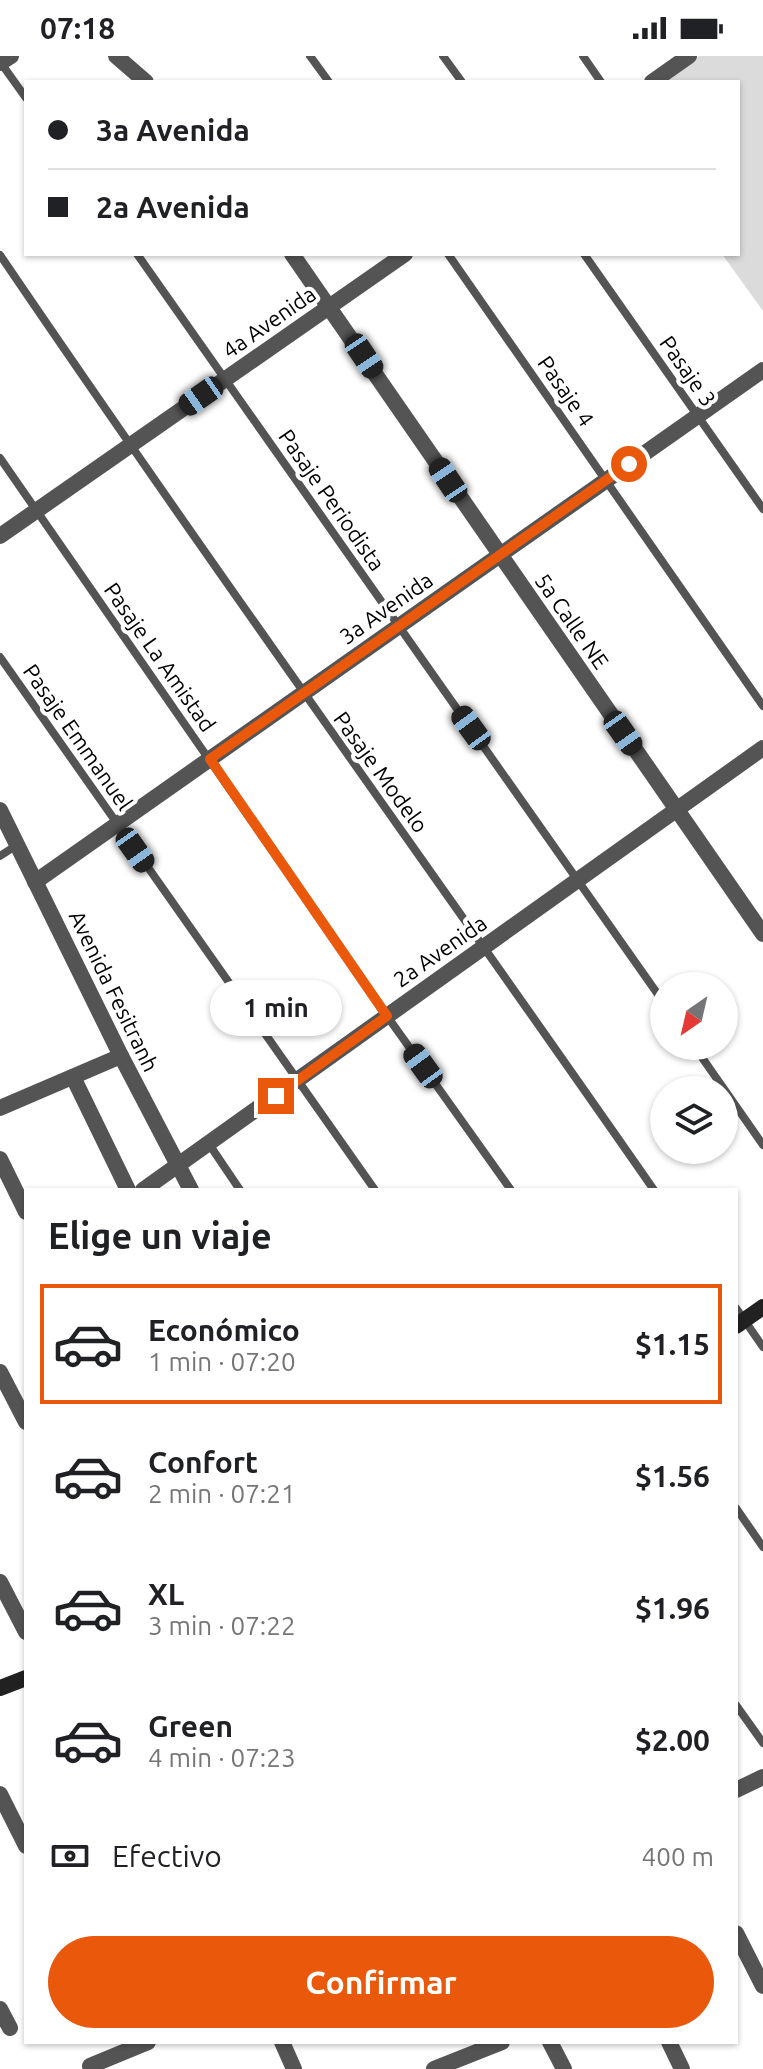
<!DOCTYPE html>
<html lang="es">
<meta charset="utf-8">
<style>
:root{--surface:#fff;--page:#f2f2f2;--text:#202124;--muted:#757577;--line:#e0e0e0;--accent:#ea580c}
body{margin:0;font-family:Ubuntu,sans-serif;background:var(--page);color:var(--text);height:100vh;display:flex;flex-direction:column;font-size:30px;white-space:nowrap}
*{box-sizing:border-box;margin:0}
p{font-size:26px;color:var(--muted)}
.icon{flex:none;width:44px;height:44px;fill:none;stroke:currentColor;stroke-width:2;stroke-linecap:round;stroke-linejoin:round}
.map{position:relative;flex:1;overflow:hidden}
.side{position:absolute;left:24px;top:1132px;width:714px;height:856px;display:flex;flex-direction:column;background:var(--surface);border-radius:0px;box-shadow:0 2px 6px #0004}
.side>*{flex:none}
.banner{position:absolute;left:24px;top:24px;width:716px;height:176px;border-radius:0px;box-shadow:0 2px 6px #0004;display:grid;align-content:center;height:176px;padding:0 24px;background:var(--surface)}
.needle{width:52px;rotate:214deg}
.controls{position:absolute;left:650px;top:916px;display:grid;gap:16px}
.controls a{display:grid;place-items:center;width:88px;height:88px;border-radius:50%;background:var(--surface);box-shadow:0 2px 6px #0004;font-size:40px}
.end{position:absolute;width:36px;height:36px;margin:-18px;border:10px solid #ea580c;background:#fff;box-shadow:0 0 0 4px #fff}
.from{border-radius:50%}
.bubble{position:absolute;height:56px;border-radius:28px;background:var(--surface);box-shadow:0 2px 6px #0004;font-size:26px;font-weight:700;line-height:56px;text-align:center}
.car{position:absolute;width:24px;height:48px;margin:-24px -12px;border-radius:10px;box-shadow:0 0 6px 2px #0007;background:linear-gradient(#222 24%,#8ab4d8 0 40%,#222 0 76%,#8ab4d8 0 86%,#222 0)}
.banner b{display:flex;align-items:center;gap:28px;height:76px;font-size:30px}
.banner b+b{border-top:2px solid var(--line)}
.banner i{width:20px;height:20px;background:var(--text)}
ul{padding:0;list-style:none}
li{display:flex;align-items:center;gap:24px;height:120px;margin:0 16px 12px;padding:0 8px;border:4px solid transparent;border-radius:0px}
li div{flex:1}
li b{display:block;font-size:30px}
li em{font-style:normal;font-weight:700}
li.on{border-color:var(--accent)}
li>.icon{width:72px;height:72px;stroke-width:1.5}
h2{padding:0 24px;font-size:36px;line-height:96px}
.pay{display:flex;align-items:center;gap:20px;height:88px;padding:0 24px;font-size:30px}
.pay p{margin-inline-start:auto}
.button{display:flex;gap:16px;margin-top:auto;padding:16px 24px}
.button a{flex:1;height:92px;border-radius:48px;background:var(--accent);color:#fff;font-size:32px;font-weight:700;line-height:92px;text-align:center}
.status{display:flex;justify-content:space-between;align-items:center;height:56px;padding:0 40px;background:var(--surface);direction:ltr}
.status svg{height:22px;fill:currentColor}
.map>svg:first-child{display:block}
.green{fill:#dbdbdb}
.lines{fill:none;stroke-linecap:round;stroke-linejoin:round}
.lane{stroke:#545454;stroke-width:8}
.street{stroke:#545454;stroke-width:16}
.secondary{stroke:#212121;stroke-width:16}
.route{stroke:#ea580c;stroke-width:10}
.labels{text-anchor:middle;stroke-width:8;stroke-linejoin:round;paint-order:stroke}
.street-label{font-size:22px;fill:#000;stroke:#fff}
</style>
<div class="status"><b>07:18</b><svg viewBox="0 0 49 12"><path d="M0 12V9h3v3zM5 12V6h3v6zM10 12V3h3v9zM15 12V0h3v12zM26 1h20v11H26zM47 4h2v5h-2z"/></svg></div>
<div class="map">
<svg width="763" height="2013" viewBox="0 0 763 2013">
<rect width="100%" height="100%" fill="#fff"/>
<polygon class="green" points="699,0 763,0 763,255 722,198 738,198 738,26 663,26"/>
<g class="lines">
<g class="lane">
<polyline points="310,0 329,26"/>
<polyline points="443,0 462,26"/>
<polyline points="583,0 601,26"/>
<polyline points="1,7 26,42"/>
<polyline points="137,198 664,947"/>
<polyline points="448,198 763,650"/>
<polyline points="584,198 763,453"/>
<path d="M0,199C214,514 437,822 654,1134"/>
<polyline points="0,402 387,960 511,1134"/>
<polyline points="0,601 375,1134"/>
<polyline points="0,800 17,789"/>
<polyline points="694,990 763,1089"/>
<polyline points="209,1088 240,1134"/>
<polyline points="736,1252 763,1291"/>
<polyline points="736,1452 763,1491"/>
<polyline points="736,1649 763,1687"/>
</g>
<g class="street">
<polyline points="116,0 146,26"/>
<polyline points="0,7 11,0"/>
<polyline points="652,26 689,0"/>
<polyline points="292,198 763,878"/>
<polyline points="0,480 405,198"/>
<polyline points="0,754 121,1000 191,1134"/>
<polyline points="35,826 763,314"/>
<polyline points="73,1021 128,1134"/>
<polyline points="0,1052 121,1000"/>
<polyline points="0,1103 26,1156"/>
<polyline points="143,1134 763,692"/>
<polyline points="0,1316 26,1366"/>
<polyline points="0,1526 26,1576"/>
<polyline points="736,1734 763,1721"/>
<polyline points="0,1738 26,1790"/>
<polyline points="736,1877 763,1930"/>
<polyline points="0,1953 10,1972"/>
<polyline points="282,1986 294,2013"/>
<polyline points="550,1986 564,2013"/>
<polyline points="669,1986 682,2013"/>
<polyline points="90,2010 148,1986"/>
<polyline points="434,2013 502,1986"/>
</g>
<g class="secondary">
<polyline points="736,1270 763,1251"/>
<polyline points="0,1632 26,1622"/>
</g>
</g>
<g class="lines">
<polyline class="route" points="276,1040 387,960 210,703 629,408"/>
</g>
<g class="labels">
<g class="street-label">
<text transform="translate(269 266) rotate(-35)" y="8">4a Avenida</text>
<text transform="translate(688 315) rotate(55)" y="8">Pasaje 3</text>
<text transform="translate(566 335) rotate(55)" y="8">Pasaje 4</text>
<text transform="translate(332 444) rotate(55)" y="8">Pasaje Periodista</text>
<text transform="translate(386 552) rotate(-35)" y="8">3a Avenida</text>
<text transform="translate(572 565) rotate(55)" y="8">5a Calle NE</text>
<text transform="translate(160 601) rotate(55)" y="8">Pasaje La Amistad</text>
<text transform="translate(78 681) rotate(55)" y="8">Pasaje Emmanuel</text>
<text transform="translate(381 716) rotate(54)" y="8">Pasaje Modelo</text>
<text transform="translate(440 895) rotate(-35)" y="8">2a Avenida</text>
<text transform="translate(114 935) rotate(64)" y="8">Avenida Fesitranh</text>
</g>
</g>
</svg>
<div class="controls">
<a><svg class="needle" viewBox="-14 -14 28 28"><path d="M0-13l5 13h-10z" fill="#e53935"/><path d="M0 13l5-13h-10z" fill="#757577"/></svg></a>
<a><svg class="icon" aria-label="layers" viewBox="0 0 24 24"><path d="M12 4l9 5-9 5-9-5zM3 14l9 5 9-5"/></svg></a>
</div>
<i class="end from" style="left:629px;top:408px"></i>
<i class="end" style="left:276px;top:1040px"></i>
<div class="bubble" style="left:210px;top:924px;width:132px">1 min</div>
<i class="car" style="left:364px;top:300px;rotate:146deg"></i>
<i class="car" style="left:201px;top:340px;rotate:235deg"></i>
<i class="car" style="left:448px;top:424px;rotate:326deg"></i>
<i class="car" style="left:471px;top:672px;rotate:324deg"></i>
<i class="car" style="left:623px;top:677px;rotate:145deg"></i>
<i class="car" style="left:135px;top:794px;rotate:145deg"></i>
<i class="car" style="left:423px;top:1010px;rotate:324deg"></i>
<div class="banner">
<b><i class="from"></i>3a Avenida</b>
<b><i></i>2a Avenida</b>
</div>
<section class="side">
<h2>Elige un viaje</h2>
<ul>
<li class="on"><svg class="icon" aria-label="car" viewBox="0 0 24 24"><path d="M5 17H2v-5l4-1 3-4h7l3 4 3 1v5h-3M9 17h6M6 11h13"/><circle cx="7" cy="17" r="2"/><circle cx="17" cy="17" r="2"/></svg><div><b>Económico</b><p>1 min · 07:20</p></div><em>$1.15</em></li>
<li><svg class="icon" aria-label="car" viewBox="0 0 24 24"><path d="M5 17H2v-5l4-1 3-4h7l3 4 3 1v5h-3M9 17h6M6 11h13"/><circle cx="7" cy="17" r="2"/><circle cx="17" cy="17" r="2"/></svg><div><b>Confort</b><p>2 min · 07:21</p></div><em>$1.56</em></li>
<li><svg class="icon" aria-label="car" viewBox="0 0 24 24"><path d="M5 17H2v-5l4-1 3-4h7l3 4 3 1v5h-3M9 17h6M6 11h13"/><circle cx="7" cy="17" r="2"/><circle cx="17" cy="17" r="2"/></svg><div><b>XL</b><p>3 min · 07:22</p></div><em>$1.96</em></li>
<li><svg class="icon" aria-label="car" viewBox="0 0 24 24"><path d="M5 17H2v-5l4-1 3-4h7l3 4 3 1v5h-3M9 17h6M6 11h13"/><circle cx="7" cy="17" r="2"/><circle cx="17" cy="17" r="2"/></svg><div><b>Green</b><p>4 min · 07:23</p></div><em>$2.00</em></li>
</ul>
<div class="pay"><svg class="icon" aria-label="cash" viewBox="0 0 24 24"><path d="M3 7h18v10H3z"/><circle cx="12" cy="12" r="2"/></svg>Efectivo<p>400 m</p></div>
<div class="button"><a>Confirmar</a></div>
</section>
</div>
